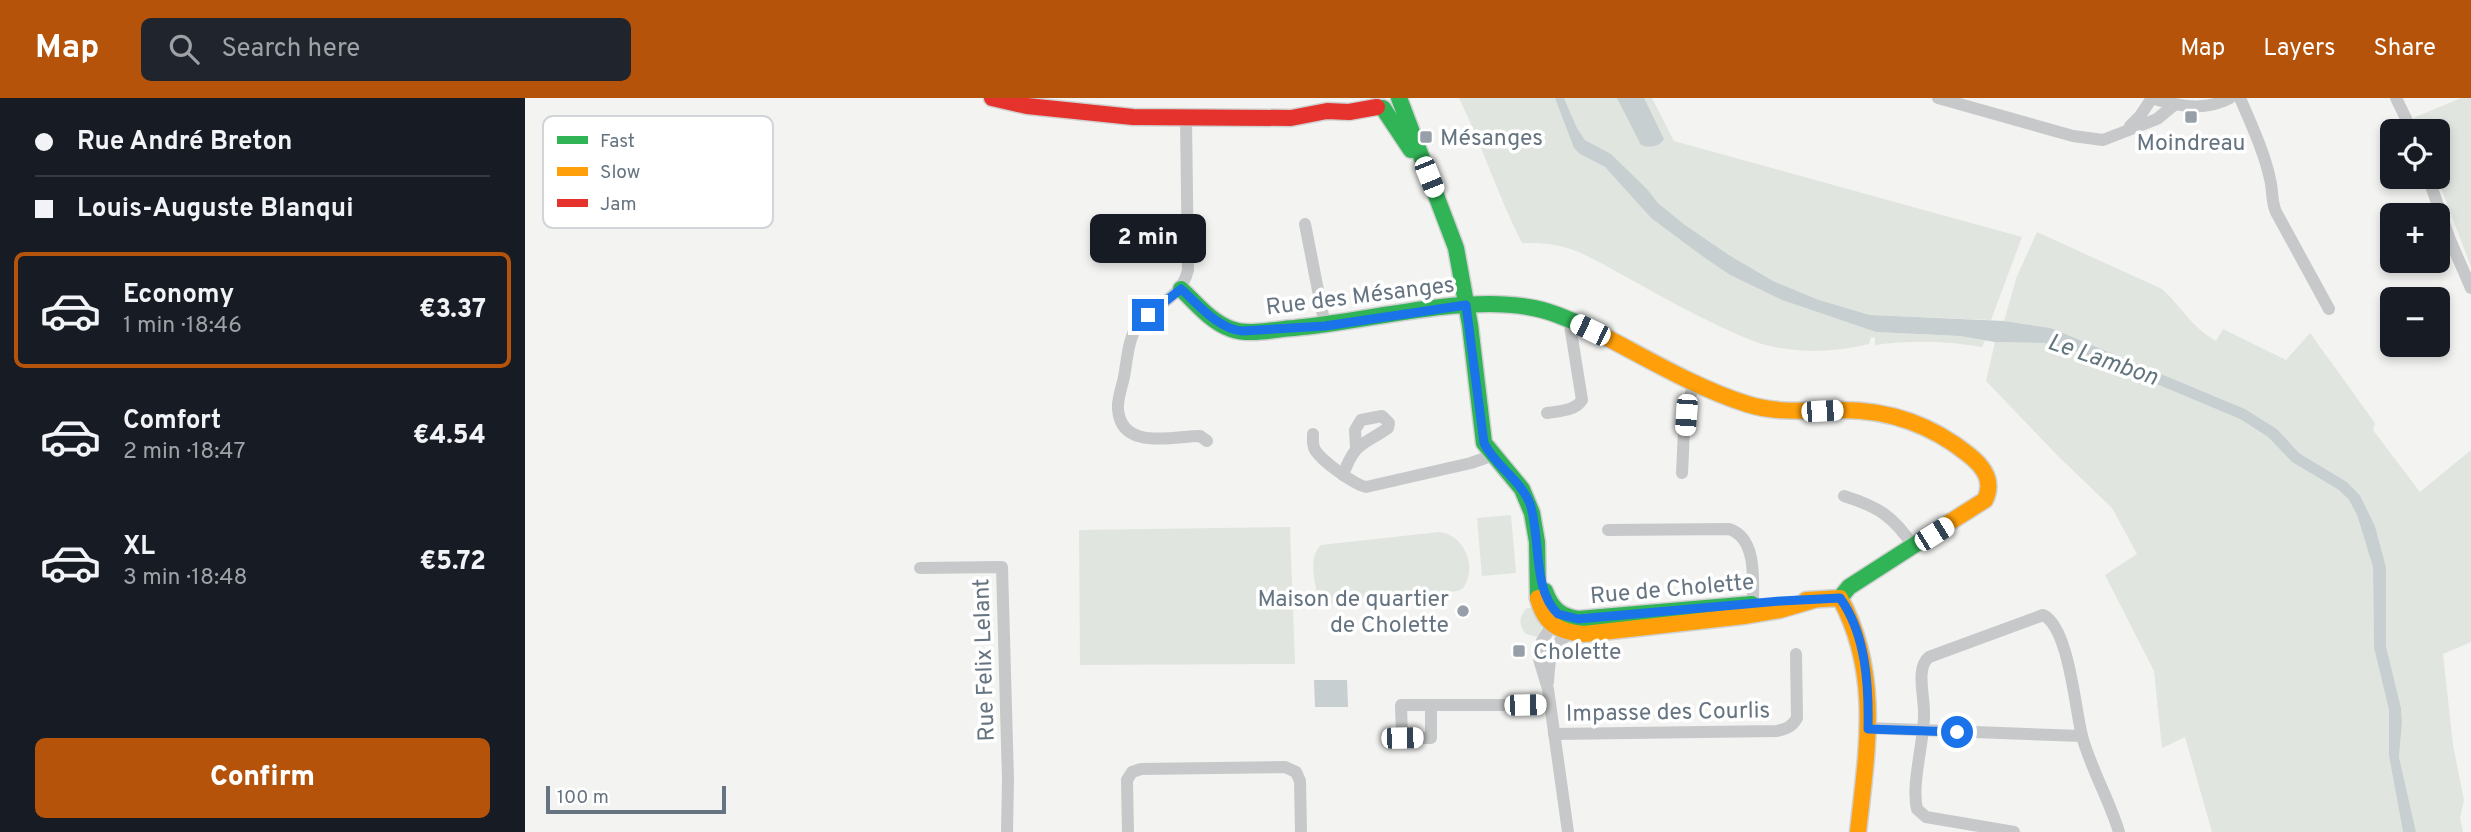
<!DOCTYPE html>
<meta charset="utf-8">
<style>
:root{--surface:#171b24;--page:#20242c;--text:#f1f3f6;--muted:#9ea1a6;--line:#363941;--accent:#b45309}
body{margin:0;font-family:Overpass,sans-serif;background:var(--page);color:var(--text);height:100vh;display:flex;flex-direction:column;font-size:26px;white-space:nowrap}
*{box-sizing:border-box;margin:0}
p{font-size:23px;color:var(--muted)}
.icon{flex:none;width:38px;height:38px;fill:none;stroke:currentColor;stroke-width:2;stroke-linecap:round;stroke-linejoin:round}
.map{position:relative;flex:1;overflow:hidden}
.details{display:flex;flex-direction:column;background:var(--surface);width:525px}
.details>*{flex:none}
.guide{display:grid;align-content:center;height:154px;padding:0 35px;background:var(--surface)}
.controls{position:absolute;left:1855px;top:21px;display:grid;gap:14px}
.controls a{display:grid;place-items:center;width:70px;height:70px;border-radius:10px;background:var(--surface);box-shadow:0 4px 10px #0003;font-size:35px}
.scale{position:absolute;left:21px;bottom:18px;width:180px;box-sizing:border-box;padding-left:7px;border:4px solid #657480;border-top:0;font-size:19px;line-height:24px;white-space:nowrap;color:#657480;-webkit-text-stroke:5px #fff;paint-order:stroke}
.end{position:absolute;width:32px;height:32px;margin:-16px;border:9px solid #1a73e8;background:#fff;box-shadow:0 0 0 4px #fff}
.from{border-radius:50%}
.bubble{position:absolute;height:49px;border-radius:10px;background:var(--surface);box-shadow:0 4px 10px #0003;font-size:23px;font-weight:800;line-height:49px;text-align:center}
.car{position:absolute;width:21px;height:42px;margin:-21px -10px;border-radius:9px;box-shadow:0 0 5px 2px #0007;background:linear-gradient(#fff 24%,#345 0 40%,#fff 0 76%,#345 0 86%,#fff 0)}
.guide b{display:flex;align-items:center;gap:24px;height:66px;font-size:26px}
.guide b+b{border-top:2px solid var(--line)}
.guide i{width:18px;height:18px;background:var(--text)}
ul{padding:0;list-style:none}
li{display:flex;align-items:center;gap:21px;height:116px;margin:0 14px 10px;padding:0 21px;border:4px solid transparent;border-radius:10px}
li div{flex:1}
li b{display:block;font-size:26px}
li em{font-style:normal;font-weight:800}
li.active{border-color:var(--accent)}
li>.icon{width:63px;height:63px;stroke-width:1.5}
.button{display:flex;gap:14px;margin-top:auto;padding:14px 35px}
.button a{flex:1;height:80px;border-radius:10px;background:var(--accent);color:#fff;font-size:28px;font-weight:800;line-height:80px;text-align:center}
header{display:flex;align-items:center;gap:42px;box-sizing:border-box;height:98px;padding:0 35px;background:var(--accent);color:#fff}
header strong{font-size:33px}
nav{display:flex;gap:38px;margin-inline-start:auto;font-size:24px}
.search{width:490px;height:63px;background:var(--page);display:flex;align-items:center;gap:18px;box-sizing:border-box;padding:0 24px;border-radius:10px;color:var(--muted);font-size:26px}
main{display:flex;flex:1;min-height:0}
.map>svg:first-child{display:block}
.green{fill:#e1e5df}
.water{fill:#c7cfd1}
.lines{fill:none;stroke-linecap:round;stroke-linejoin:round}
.fast-casing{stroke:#d0d1d1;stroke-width:19}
.slow-casing{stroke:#d0d1d1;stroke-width:19}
.jam-casing{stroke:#d0d1d1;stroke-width:19}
.street{stroke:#c7c8c9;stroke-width:12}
.fast{stroke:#30b455;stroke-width:16}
.slow{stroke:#ff9f0a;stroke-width:16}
.jam{stroke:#e5322d;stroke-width:16}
.route{stroke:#1a73e8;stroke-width:9}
.poi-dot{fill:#97a0a8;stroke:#fff;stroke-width:2.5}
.labels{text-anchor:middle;stroke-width:7;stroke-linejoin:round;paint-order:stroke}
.poi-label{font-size:23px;fill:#657480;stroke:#fff;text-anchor:start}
.street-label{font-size:23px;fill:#657480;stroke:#fff}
.water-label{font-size:24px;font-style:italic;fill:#61757d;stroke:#fff}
.key{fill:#fff;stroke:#d1d5d9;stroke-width:2}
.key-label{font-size:19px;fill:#657480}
</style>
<header>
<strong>Map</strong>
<div class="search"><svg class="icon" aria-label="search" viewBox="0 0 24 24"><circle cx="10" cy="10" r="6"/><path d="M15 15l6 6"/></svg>Search here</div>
<nav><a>Map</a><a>Layers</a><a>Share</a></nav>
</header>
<main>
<section class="details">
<div class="guide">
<b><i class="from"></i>Rue André Breton</b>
<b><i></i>Louis-Auguste Blanqui</b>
</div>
<ul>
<li class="active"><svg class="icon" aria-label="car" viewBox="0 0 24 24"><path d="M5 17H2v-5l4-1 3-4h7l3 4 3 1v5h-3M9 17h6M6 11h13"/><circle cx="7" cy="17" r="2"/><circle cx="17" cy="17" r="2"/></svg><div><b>Economy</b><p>1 min · 18:46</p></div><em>€3.37</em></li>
<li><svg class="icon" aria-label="car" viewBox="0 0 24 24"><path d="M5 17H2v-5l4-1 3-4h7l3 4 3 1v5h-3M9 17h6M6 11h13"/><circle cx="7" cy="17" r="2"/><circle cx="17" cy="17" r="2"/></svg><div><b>Comfort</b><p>2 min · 18:47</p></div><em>€4.54</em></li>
<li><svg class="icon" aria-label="car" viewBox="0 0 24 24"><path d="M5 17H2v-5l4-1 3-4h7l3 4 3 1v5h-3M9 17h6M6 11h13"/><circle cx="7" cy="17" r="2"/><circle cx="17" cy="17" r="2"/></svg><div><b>XL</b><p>3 min · 18:48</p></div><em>€5.72</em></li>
</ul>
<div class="button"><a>Confirm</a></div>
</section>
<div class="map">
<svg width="1946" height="734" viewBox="0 0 1946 734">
<rect width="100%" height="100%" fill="#f3f3f1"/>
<g class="green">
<path d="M934,0H1030L1055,56L1080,69L1126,120L1205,177L1257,202L1351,234L1435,238L1460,242L1457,249C1421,243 1387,242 1350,247V240L1346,239L1344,246C1309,255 1263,256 1228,243C1187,227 1141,201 1103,180C1080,168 1055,151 1030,147C1019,145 1008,145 997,145C973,98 957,47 934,0Z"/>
<polygon points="1039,0 1127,0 1149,43 1497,139 1466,222 1345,217 1294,202 1248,183 1204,157 1160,127 1133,105 1122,91 1086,56 1060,42 1052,30"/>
<polygon points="1936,0 1946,0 1946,169 1912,79 1913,33 1894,33 1888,20"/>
<path d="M1512,134L1637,191C1657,209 1666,229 1691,243L1698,231L1761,262L1785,235L1850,325L1848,332L1895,394L1946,352V544L1918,556L1928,647L1939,702L1935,720L1938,734H1891L1874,659L1877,625L1876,610L1861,548V469L1850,428L1835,396L1822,384L1774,355L1752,331L1720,311L1526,230L1479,223L1492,178Z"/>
<polygon points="1470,244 1519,245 1562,257 1715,321 1743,339 1767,364 1814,392 1824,402 1832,417 1848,469 1849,550 1864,612 1864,658 1878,734 1687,734 1660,639 1637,650 1629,573 1580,477 1612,456 1587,410 1533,358 1461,283"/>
<polygon points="986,417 991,475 957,478 952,420"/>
<polygon points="765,429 770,566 555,567 554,432"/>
<path d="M914,434C940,436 953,471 938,490L933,493L794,507C792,489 781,461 796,447Z"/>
<path d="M1002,510H1007C1013,520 1022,529 1012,539L1001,536C994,528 993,518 1002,510Z"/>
</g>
<g class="water">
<polygon points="1030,0 1039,0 1052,30 1060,42 1086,56 1122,91 1133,105 1160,127 1204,157 1248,183 1294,202 1345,217 1479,223 1526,230 1720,311 1752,331 1774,355 1822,384 1835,397 1850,428 1861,469 1861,548 1876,610 1877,625 1874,659 1891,734 1878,734 1864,658 1864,612 1849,550 1848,469 1832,417 1824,402 1814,392 1767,364 1743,339 1715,321 1562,257 1519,245 1470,244 1435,238 1351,234 1257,202 1205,177 1176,157 1126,120 1080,69 1055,56 1049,50"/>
<path d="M1092,0H1119L1139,41C1134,49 1125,50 1116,47Z"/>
<polygon points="822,582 823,609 790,609 789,582"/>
</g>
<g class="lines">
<defs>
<g id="fast">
<polyline points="874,0 931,150 945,227 959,345 997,391 1007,415 1012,444 1013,500"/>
<polyline points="858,10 886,52"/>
<path d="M656,191C671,205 686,224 706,231C724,238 750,231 769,230C841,224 933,197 1003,209C1023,212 1041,220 1059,228"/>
<path d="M1020,493C1026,510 1035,518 1053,521L1227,506"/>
<polyline points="1315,500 1324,489 1422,426"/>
</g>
<g id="slow">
<path d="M1059,228C1112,254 1165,288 1222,306C1253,316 1285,312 1317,312C1364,312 1407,327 1444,357C1459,369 1469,383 1460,402L1422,426"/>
<path d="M1013,500C1019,526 1034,534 1059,536L1219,518L1255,512L1289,502"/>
<path d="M1281,502L1315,500C1356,576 1342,652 1333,734"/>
</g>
<polyline id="jam" points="467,0 502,8 608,19 766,20 802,13 824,14 852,9"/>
</defs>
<use href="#fast" class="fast-casing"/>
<use href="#slow" class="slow-casing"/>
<use href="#jam" class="jam-casing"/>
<g class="street">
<polyline points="1413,0 1548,38 1578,42 1632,21 1649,7 1637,0"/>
<path d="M1626,0C1653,8 1679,14 1705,0"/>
<path d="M1715,0C1726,26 1739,53 1745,81C1748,92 1746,103 1751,114L1804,211"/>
<polyline points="1871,0 1887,33"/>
<path d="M661,20L663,172C656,202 629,205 613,227C603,240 602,263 599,279C597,289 592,301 593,311C596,353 648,338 675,338L682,343"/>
<polyline points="1605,28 1615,18 1627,0 1630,0"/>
<polyline points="1903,79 1925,142 1946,190"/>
<polyline points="780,126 800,228"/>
<path d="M1022,315C1034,313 1050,313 1057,302L1044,221"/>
<path d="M788,336C788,342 787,347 790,352C797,363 828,386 841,389L946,365L966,358"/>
<path d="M1157,375C1159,345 1157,311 1171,283"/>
<path d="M818,377C830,344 837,348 863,330L864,325L857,318L836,322L830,332L831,350"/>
<path d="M1319,398C1354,409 1368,418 1389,449"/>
<path d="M1083,432L1204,431C1232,440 1228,481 1228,506"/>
<polyline points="395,470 477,469 483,681 482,734"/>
<polyline points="1027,527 1017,543 1014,561 1023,591 1043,734"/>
<path d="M1023,584C1025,559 1023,548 1047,535"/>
<polyline points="906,608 906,640 877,640 876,607 1025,607"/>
<polyline points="1343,630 1557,638"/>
<path d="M1029,636L1252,633C1261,631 1267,629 1272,620L1271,556"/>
<polyline points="603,734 602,682 607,674 616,671 760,669 771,674 775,683 776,734"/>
<path d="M1489,734L1401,719L1392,711C1386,686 1399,644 1399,617C1400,600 1390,570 1404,559L1518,517C1544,529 1550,611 1557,638C1566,671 1584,701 1594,734"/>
</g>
<use href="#fast" class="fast"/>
<use href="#slow" class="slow"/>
<use href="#jam" class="jam"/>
</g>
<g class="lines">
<path class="route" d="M623,217L656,191C673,206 693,231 717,233L800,228L941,207L959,345C970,368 996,382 1005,406C1016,438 1007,492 1033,516L1053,521L1256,503L1315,500C1341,536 1344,587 1343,631L1432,634"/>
</g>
<g class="poi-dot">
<rect x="1659" y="12" width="14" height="14" rx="3.5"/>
<rect x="894" y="32" width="14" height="14" rx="3.5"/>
<circle cx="938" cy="513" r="7"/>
<rect x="987" y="546" width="14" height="14" rx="3.5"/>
</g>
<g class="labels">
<g class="poi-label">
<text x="915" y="47">Mésanges</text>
<text x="1666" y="52" text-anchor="middle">Moindreau</text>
<text x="924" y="508" text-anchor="end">Maison de quartier<tspan x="924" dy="26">de Cholette</tspan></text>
<text x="1008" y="561">Cholette</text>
</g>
<g class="street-label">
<text transform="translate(835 197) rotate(-7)" y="8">Rue des Mésanges</text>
<text transform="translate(1147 490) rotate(-5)" y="8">Rue de Cholette</text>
<text transform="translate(458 562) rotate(-92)" y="8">Rue Felix Lelant</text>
<text transform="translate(1143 613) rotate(-1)" y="8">Impasse des Courlis</text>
</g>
<g class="water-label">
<text transform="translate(1578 261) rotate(19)" y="8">Le Lambon</text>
</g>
</g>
<rect x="18" y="18" width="230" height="112" rx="10" class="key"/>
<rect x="32" y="38" width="31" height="8" fill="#30b455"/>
<rect x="32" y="69" width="31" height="9" fill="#ff9f0a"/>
<rect x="32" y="101" width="31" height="8" fill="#e5322d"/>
<g class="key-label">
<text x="75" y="49">Fast</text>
<text x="75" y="80">Slow</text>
<text x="75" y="112">Jam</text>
</g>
</svg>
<div class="controls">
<a><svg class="icon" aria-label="locate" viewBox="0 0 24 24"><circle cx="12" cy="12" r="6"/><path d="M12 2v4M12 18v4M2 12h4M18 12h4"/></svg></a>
<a>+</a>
<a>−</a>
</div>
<div class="scale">100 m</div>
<i class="end from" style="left:1432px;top:634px"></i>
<i class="end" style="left:623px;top:217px"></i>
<div class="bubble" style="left:565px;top:116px;width:116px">2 min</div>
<i class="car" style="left:904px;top:79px;rotate:158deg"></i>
<i class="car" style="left:1065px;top:232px;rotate:296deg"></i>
<i class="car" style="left:1297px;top:313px;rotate:87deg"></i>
<i class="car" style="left:1161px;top:317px;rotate:184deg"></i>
<i class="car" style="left:1409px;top:436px;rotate:58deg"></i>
<i class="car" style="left:1000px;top:607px;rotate:89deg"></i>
<i class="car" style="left:877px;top:640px;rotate:89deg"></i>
</div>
</main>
